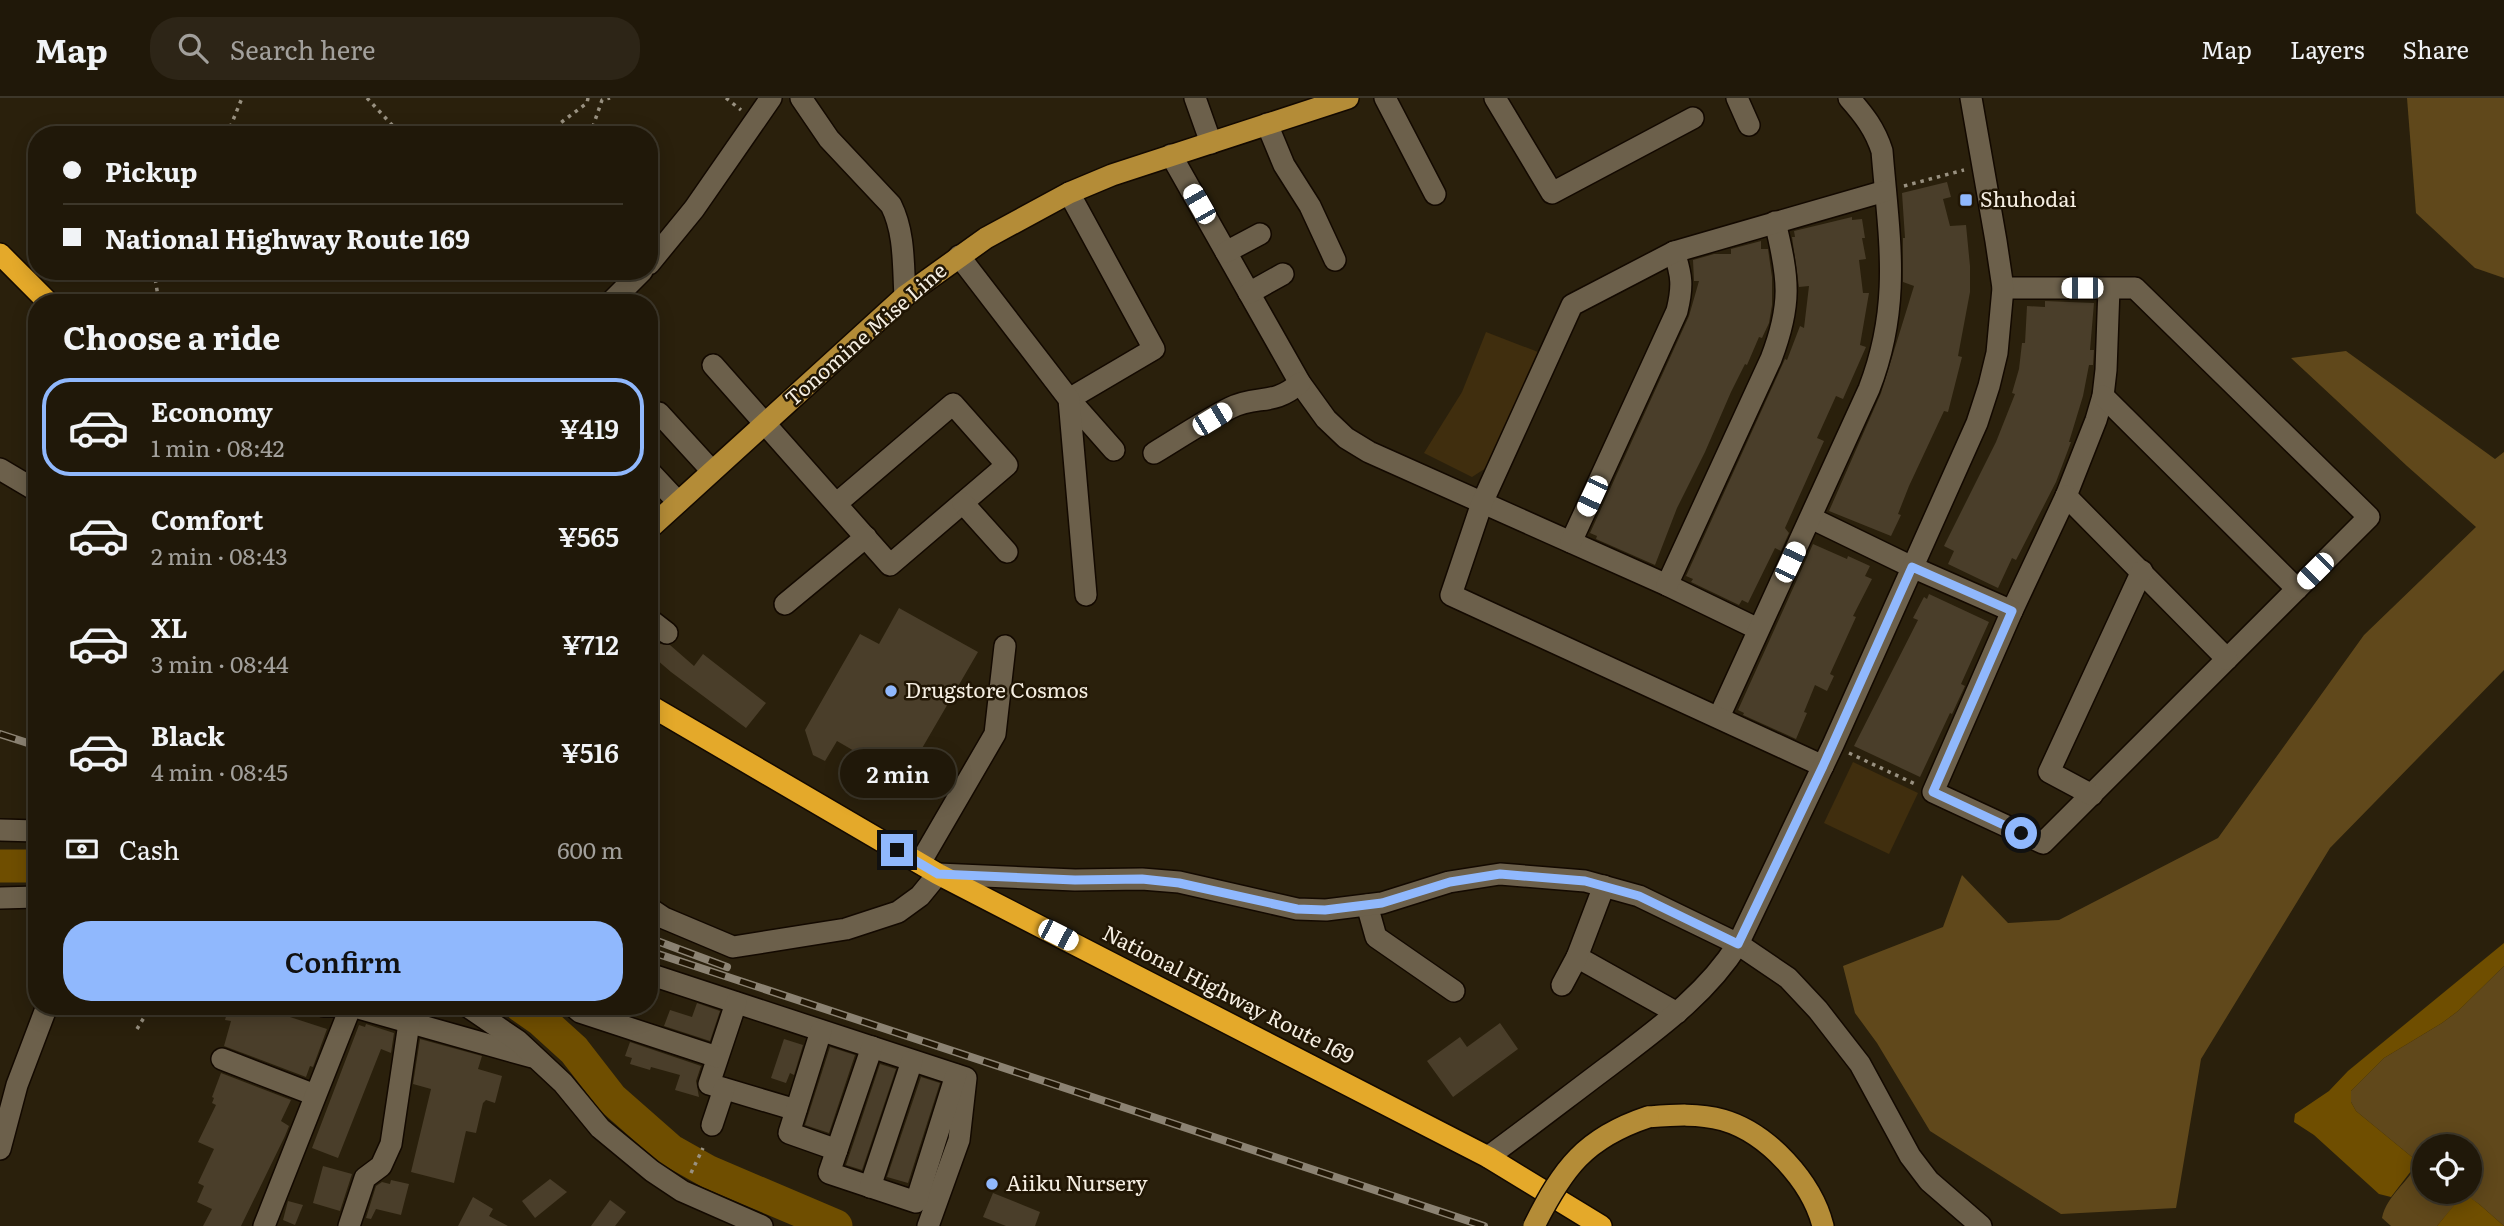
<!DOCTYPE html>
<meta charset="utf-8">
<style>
:root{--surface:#201809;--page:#2d2517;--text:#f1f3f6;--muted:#a2a09c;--line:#3d372a;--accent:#90b8fd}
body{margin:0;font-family:Literata,serif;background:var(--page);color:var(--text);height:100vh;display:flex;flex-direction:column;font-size:26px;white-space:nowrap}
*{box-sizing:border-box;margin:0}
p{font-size:23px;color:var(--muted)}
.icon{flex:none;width:38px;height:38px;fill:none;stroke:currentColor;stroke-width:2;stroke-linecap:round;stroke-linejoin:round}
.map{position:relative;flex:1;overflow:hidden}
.sheet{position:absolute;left:28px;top:196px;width:630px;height:721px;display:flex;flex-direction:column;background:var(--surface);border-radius:28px;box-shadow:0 4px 18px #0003,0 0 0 2px var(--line)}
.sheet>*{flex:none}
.guide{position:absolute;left:28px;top:28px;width:630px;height:154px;border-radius:28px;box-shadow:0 4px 18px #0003,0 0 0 2px var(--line);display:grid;align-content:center;height:154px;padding:0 35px;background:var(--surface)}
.tools{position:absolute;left:2412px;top:1036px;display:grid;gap:14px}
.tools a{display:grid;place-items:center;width:70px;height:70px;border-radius:50%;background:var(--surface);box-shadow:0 4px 18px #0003,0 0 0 2px var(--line);font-size:35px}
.end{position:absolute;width:32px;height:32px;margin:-16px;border:9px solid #90b8fd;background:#111;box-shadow:0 0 0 4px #111}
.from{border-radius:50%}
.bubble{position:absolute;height:49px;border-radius:24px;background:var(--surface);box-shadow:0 4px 18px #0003,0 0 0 2px var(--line);font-size:23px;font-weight:600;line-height:49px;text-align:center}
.car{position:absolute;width:21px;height:42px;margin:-21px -10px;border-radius:9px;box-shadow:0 0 5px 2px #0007;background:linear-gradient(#fff 24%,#345 0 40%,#fff 0 76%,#345 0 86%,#fff 0)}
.guide b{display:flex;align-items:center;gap:24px;height:66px;font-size:26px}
.guide b+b{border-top:2px solid var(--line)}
.guide i{width:18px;height:18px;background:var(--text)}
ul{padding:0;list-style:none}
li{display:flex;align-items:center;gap:21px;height:98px;margin:0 14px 10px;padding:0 21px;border:4px solid transparent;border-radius:28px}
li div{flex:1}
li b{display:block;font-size:26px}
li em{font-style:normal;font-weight:600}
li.selected{border-color:var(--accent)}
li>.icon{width:63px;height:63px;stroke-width:1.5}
h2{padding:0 35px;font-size:32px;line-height:84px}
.pay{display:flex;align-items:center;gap:18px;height:77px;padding:0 35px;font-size:26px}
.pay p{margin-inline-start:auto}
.cta{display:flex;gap:14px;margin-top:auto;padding:14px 35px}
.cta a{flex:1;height:80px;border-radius:28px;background:var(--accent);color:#111;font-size:28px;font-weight:600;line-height:80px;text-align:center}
header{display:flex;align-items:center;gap:42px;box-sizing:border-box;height:98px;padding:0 35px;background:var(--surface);border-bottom:2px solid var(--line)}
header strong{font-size:33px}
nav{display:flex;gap:38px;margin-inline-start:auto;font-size:24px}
.search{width:490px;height:63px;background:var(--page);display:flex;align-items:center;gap:18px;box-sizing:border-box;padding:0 24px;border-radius:28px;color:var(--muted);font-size:26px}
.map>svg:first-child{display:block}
.green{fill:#402e0e}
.forest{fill:#60481b;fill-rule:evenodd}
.water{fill:#6f4e00}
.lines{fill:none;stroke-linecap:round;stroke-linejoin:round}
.river{stroke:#6f4e00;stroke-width:33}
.building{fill:#4a3e2a}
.minor-casing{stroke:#130900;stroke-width:24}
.major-casing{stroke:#130900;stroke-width:24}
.highway-casing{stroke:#130900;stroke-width:24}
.path{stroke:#999181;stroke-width:3.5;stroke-dasharray:3.5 5;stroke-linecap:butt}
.minor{stroke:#6c604b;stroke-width:21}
.major{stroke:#b48c37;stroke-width:21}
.highway{stroke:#e4a92a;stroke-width:21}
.rail-casing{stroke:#8c8373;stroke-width:8}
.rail{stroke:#211604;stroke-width:5;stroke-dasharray:16;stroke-linecap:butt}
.major-bridge-casing{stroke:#130900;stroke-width:24;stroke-linecap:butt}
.major-bridge{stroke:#b48c37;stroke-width:21}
.route{stroke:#90b8fd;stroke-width:9}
.poi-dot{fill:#90b8fd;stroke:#211604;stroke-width:2.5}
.labels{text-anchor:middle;stroke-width:5;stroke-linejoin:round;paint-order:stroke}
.poi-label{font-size:21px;fill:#f5eee2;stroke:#211604;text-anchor:start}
.street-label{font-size:21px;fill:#f5eee2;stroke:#211604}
</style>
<header>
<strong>Map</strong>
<div class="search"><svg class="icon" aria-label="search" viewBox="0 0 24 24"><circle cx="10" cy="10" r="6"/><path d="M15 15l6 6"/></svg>Search here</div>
<nav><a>Map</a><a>Layers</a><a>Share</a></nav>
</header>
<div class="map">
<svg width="2504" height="1128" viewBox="0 0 2504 1128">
<rect width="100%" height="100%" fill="#2a200c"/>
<g class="green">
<polygon points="1486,234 1538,254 1486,370 1472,379 1424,355 1462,294"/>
<polygon points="1853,664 1918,695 1889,756 1824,725"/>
</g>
<g class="forest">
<polygon points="2407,0 2504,0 2504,180 2475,170 2416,115"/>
<polygon points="2346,253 2495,361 2504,354 2504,572 2330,750 2201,961 2176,1110 2061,1116 1930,1033 1877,945 1855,915 1843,868 1943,829 1962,777 2008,825 2059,822 2218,740 2364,537 2476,429 2407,368 2291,260"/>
<path d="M2504,868V1128L2479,1106L2464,1096L2437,1128H2391L2382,1120C2387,1097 2408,1085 2418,1064L2356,1013L2351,1004V993L2384,960L2442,925L2458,913ZM2424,1048H2469V1094H2424Z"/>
</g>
<g class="water">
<polygon points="2504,845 2504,868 2458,913 2442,925 2384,960 2351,993 2351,1004 2356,1013 2418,1064 2391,1099 2379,1096 2314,1037 2294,1024 2295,1016 2329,993 2348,973"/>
<polygon points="2464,1095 2479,1106 2504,1128 2437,1128"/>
</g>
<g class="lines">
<g class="river">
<polyline points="0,768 37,768"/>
<polyline points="521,908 541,922 574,952 612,1001 670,1052 709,1074 836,1128"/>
</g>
</g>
<g class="building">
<polygon points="1947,84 1951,99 1943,101 1950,128 1966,127 1970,168 1970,194 1958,258 1962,259 1948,314 1944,313 1909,388 1898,416 1901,417 1891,438 1829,413 1881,295 1914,188 1903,184 1903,140 1905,140 1902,95"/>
<polygon points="1852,119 1852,122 1862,121 1865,140 1862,140 1866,161 1859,162 1863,195 1869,195 1860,247 1866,249 1843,301 1836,298 1817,340 1824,343 1785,430 1789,435 1781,453 1775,450 1748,505 1742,502 1739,507 1691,484 1693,481 1686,478 1785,261 1787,262 1800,228 1804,230 1809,188 1799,189 1792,139 1795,139 1794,133"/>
<polygon points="1761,143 1761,151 1768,151 1772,179 1772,207 1769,225 1762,240 1759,239 1747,267 1745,266 1731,294 1705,354 1677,410 1655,467 1596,441 1597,438 1590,435 1689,218 1699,183 1694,183 1693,162 1714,156 1731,156 1731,151"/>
<polygon points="2045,203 2094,205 2090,252 2094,252 2093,267 2089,267 2083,298 2069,344 2071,344 2056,384 2016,462 2012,460 1998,490 1948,466 1954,453 1944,448 1996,344 2015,296 2012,295 2019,271 2022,245 2025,245 2027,208 2045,209"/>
<polygon points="1813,446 1847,461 1848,458 1870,468 1865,478 1872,481 1853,518 1856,519 1830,576 1834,578 1827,593 1815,587 1804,614 1807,615 1796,641 1743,617 1744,615 1738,612"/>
<polygon points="1929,496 1989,524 1961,586 1965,588 1958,603 1952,616 1950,615 1920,679 1854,648 1918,522 1913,520 1924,499 1927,501"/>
<polygon points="899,510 978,554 921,652 932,658 913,687 837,643 825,663 813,657 805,632 860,536 879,546"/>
<polygon points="649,538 660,546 670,547 694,568 703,556 766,605 746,630 671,574 649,555"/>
<polygon points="697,905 720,913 710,943 664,928 670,912 692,919"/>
<polygon points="229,908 256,908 327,931 313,969 310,968 306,979 224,948 231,923 225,922"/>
<polygon points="1500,925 1518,951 1453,999 1427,963 1460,939 1467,949"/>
<polygon points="366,926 394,935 391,955 381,951 338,1060 312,1050 359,927 365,929"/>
<polygon points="420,941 482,958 478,971 502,978 495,1005 486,1002 483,1005 476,1035 466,1033 454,1085 411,1074 431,991 413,986"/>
<polygon points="784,941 803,947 794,977 790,975 786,985 771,980"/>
<polygon points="630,944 701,968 696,983 699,999 675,992 680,977 651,969 650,972 630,966 632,960 625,958"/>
<polygon points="830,949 855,957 829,1035 805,1027"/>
<polygon points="880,966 896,971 862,1072 846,1067"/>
<polygon points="221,975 291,1002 281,1023 289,1028 285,1038 241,1128 203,1128 212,1111 197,1104 204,1088 198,1085 214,1051 198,1044 216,1007 212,1005 214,1000 212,999"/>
<polygon points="921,979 940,985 908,1085 887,1079"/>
<polygon points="323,1068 352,1076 340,1113 313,1105"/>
<polygon points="550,1081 567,1094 535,1120 522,1103"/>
<polygon points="391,1082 409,1086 401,1117 376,1111 371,1121 366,1120 376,1088 382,1084 390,1086"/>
<polygon points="993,1095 1040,1114 1035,1128 1006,1128 983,1119"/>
<polygon points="473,1099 493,1111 489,1118 508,1128 458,1128"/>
<polygon points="610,1102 626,1114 615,1128 591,1128"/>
<polygon points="288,1103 303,1107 295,1127 283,1122"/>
</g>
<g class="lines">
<defs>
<g id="minor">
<path d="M801,0L829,41L891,107C905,135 903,167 905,198"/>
<polyline points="1195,0 1211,45"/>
<polyline points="1385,0 1435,96"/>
<polyline points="1495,0 1552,95 1693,20"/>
<polyline points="1737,0 1749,27"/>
<polyline points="1267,26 1284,67 1310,108 1335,162"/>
<polyline points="1171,57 1300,285 1326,321 1346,340 1369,354 1667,487 1758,531"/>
<polyline points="1069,95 1154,251 1069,301 1114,352"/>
<polyline points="1226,154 1260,136"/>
<polyline points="959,158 1069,301 1086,497"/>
<polyline points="649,166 694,111 771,0"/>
<polyline points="2003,190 2135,190 2369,419 2043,745 1933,694 2012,513 2066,398 2096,322 2103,298 2106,272 2109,190"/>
<polyline points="1249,195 1283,176"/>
<polyline points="610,205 642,173"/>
<polyline points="713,267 890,467 1007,367 953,306 836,406"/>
<polyline points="2103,298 2297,491"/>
<polyline points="659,315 712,373"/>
<path d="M1154,355C1179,340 1204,323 1230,310C1258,296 1272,309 1300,285"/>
<polyline points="0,371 37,393"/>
<polyline points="649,373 678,404"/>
<polyline points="2066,398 2227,561"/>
<polyline points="963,405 1007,454"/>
<polyline points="1811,420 1912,469 2012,513"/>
<path d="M1571,444L1677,213C1683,188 1682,178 1674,154"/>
<path d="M1667,487L1771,261C1792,206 1789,181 1775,124"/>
<polyline points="785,506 866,439"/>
<polyline points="649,521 667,535"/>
<path d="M1719,619L1869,291C1902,206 1889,140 1882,53C1875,31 1864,17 1849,0"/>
<polyline points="1823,668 1451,497 1482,405 1572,207 1674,154 1885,93"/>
<polyline points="2092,697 2049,674 2142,473"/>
<polyline points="0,732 37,733"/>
<polyline points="920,765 995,636 1005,548"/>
<polyline points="0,800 37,799"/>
<polyline points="1367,807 1376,839 1454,893"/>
<polyline points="649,810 664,820 733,849 846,831 898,814 920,798 938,776 1075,782 1142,781 1179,784 1297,811 1326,812 1382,805 1449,784 1500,776 1585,783 1639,798 1738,846 1788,880 1818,912 1860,966 1910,1058 1929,1083 1981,1128"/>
<polyline points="1577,859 1677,915"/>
<polyline points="649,876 966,980 959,1042 928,1128"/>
<polyline points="1562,887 1577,859 1604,788"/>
<polyline points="736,905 709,986 796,1012"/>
<polyline points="324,908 351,908 532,959"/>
<polyline points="467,908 518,943 563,985 600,1030 652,1073 682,1093 762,1128"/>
<polyline points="573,908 580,914 717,959"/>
<polyline points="821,933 789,1035 837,1052"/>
<polyline points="872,949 829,1075 916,1104 956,977"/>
<polyline points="222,961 315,997"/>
<polyline points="712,1027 724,991"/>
<polyline points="0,1051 17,987 47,908"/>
<path d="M1488,1059C1529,1029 1569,998 1609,968C1656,932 1706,897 1738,846L1833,647L1977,325L1989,288L1997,255L2003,190L1996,143L1971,0"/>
<polyline points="870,1089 912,963"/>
<polyline points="264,1128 351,908"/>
<polyline points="349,1128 365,1080 381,1068 391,1046 409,925"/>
</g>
<g id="major">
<polyline points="649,431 905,198 986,140 1069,95 1112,77 1348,0"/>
<path d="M1648,1019C1674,1017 1698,1015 1723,1022C1768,1035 1812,1084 1823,1128"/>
</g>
<g id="highway">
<polyline points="0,156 49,205"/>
<polyline points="649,607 938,776 1488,1059 1601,1128"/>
</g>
</defs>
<use href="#minor" class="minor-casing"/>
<use href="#major" class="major-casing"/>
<use href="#highway" class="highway-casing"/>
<g class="path">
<polyline points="367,0 393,28 405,37"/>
<polyline points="726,0 741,12"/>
<polyline points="227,37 242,0"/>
<polyline points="550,37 559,26 587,5 588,0"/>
<polyline points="590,37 602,2 610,0"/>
<polyline points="1904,88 1964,72"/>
<polyline points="154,173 159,205"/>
<polyline points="1849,655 1915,686"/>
<polyline points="137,931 151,908"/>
<polyline points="691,1075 703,1050"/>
</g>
<use href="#minor" class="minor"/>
<use href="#major" class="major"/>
<use href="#highway" class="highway"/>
<defs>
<g id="rail">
<polyline points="0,636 37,648"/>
<polyline points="649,840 727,869"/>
<polyline points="649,853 1484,1128"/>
</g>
</defs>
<use href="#rail" class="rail-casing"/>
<use href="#rail" class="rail"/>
<defs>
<path id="major-bridge" d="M1534,1128C1563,1070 1585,1040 1648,1019"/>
</defs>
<use href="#major-bridge" class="major-bridge-casing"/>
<use href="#major-bridge" class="major-bridge"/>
</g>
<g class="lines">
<polyline class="route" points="897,752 938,776 1075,782 1142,781 1179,785 1297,811 1325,812 1382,805 1450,784 1500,776 1585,783 1639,798 1738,846 1823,668 1912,469 2012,513 1933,694 2021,735"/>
</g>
<g class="poi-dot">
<rect x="1959" y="95" width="14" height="14" rx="3.5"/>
<circle cx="891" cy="593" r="7"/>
<circle cx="992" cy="1086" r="7"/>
</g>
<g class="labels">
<g class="poi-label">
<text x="1980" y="109">Shuhodai</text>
<text x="905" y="600">Drugstore Cosmos</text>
<text x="1006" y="1093">Aiiku Nursery</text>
</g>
<g class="street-label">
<text transform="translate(866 237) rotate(-41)" y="7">Tonomine Mise Line</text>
<text transform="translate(1228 897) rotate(27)" y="7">National Highway Route 169</text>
</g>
</g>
</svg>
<div class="tools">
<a><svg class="icon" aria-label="locate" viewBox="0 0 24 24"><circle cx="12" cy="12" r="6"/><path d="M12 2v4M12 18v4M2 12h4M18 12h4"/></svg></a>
</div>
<i class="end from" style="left:2021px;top:735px"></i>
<i class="end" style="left:897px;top:752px"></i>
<div class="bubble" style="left:840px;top:651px;width:116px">2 min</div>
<i class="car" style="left:1199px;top:106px;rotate:330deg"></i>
<i class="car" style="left:2082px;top:190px;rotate:270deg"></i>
<i class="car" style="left:1212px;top:321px;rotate:59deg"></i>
<i class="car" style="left:1592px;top:398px;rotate:205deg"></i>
<i class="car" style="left:1790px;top:464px;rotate:25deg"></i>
<i class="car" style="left:2315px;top:473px;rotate:225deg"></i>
<i class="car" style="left:1058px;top:837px;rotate:117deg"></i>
<div class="guide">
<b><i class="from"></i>Pickup</b>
<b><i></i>National Highway Route 169</b>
</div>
<section class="sheet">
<h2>Choose a ride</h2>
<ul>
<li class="selected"><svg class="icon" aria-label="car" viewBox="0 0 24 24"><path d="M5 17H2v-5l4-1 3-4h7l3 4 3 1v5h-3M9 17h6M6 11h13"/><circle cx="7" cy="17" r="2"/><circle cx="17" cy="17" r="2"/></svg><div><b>Economy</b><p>1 min · 08:42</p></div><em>¥419</em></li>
<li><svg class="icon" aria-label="car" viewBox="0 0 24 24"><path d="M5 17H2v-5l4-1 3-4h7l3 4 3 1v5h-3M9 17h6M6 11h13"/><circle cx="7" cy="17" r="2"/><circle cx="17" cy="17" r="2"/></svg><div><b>Comfort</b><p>2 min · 08:43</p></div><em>¥565</em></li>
<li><svg class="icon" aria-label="car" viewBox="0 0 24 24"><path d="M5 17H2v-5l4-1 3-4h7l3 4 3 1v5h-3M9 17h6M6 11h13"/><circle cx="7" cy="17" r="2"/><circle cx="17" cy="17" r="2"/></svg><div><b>XL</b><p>3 min · 08:44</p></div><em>¥712</em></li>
<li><svg class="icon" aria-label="car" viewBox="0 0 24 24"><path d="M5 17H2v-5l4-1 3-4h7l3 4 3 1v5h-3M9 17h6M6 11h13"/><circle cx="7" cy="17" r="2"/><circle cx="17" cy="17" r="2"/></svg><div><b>Black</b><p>4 min · 08:45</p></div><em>¥516</em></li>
</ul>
<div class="pay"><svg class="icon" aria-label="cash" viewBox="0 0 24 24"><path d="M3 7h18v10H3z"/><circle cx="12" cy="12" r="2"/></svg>Cash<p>600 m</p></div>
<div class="cta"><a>Confirm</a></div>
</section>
</div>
